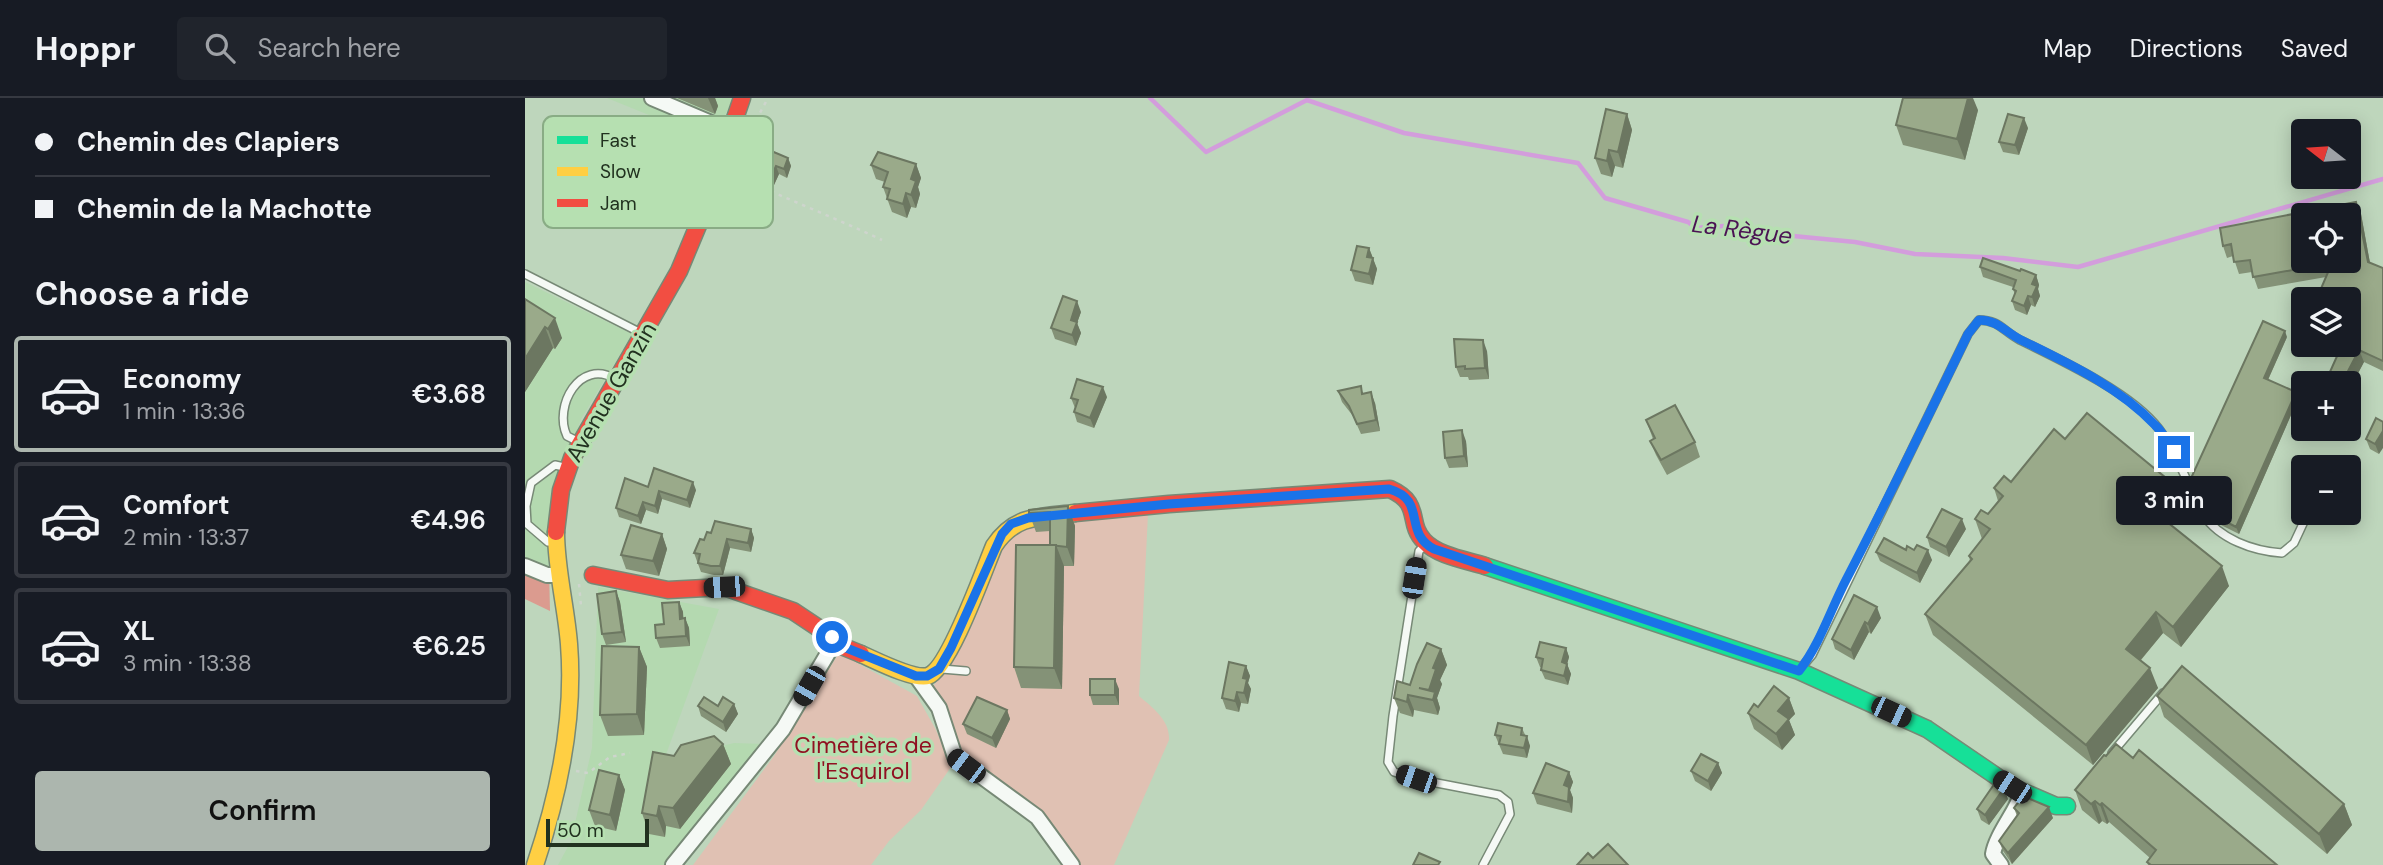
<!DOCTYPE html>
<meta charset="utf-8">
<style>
:root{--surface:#171b24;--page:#20242c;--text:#f1f3f6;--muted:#9ea1a6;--line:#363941;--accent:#acb6ae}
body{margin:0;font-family:"DM Sans",sans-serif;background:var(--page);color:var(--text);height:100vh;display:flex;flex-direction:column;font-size:26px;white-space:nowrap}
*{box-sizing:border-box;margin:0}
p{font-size:23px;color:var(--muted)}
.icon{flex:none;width:38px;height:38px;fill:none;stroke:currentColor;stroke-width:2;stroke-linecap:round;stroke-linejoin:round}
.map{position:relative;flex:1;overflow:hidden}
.side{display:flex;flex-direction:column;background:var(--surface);width:525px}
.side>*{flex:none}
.guide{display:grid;align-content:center;height:154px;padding:0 35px;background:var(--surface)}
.needle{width:46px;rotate:287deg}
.fabs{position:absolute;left:1766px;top:21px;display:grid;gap:14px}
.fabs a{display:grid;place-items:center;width:70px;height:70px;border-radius:7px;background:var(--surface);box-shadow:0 4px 18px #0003;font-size:35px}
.scale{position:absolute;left:21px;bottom:18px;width:103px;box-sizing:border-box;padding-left:7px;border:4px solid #21311f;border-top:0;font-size:19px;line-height:24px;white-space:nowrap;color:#21311f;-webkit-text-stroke:5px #b6e0b1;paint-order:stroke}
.end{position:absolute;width:32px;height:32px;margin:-16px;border:9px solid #1a73e8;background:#fff;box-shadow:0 0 0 4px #fff}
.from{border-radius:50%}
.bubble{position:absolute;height:49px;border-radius:7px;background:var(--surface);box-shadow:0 4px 18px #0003;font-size:23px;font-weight:600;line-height:49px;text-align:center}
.car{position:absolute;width:21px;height:42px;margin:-21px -10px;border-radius:9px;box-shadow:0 0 5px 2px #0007;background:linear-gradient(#222 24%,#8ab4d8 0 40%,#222 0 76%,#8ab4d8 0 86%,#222 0)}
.guide b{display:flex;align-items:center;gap:24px;height:66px;font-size:26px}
.guide b+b{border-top:2px solid var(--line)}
.guide i{width:18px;height:18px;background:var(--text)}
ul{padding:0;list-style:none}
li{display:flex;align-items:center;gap:21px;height:116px;margin:0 14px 10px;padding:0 21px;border:4px solid var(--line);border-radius:7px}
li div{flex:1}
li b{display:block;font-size:26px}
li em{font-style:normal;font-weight:600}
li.active{border-color:var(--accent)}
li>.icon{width:63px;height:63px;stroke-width:1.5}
h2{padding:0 35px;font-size:32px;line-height:84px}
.action{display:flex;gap:14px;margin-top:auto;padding:14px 35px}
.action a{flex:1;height:80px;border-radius:7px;background:var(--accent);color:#111;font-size:28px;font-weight:600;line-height:80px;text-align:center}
header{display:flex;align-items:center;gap:42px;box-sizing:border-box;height:98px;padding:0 35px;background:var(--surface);border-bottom:2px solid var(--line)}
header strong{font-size:33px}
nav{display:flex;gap:38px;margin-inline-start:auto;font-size:24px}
.search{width:490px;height:63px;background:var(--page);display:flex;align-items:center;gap:18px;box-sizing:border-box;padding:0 24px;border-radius:7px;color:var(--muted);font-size:26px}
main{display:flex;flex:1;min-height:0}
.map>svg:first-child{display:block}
.built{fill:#b4d9b0}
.green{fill:#e0c1b3}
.forest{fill:#db9b8f}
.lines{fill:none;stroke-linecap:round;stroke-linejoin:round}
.stream{stroke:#d39ddc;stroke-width:4.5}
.lane-casing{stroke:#778976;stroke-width:10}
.street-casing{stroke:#778976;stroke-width:18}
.fast-casing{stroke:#778976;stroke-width:19}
.slow-casing{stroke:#778976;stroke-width:19}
.jam-casing{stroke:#778976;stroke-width:19}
.path{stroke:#ced5cd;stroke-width:2.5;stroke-dasharray:3.5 5;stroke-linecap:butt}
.lane{stroke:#f5f9f5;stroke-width:7}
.street{stroke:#f5f9f5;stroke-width:14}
.fast{stroke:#16e098;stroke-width:16}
.slow{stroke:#ffcf43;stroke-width:16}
.jam{stroke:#f24e42;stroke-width:16}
.wall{fill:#849277}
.shaded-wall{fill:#6c7761}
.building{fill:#9aaa8a;stroke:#6c7761;stroke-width:2;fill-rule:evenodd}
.route{stroke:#1a73e8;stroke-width:9}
.labels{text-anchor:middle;stroke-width:7;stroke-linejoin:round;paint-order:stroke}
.street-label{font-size:23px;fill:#21311f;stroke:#b6e0b1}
.park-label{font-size:23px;fill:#901021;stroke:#b6e0b1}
.water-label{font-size:24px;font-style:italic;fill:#4a1353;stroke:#b6e0b1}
.key{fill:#b6e0b1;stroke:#89ac85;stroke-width:2}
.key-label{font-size:19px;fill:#21311f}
</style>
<header>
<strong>Hoppr</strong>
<div class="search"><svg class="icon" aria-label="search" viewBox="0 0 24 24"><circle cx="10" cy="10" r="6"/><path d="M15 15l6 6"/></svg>Search here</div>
<nav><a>Map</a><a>Directions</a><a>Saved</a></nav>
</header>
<main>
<section class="side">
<div class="guide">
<b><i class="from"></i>Chemin des Clapiers</b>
<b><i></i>Chemin de la Machotte</b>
</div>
<h2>Choose a ride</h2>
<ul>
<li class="active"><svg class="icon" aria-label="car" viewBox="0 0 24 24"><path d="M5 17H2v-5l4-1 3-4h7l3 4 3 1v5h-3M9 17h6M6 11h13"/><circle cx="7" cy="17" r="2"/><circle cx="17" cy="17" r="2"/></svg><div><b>Economy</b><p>1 min · 13:36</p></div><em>€3.68</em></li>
<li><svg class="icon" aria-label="car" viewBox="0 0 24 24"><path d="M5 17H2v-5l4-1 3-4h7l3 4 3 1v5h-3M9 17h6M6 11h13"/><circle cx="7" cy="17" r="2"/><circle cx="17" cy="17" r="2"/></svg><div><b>Comfort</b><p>2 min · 13:37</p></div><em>€4.96</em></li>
<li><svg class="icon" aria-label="car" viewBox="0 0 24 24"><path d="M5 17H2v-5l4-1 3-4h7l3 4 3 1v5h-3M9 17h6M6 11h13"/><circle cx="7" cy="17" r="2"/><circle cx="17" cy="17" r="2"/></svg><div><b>XL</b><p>3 min · 13:38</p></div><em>€6.25</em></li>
</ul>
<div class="action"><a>Confirm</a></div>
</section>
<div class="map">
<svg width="1858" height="767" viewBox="0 0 1858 767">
<rect width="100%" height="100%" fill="#bed6bc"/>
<g class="built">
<polygon points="82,0 208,0 188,43"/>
<polygon points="0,184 107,236 55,323 24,470 0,462"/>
<polygon points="73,489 194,511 139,662 209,645 242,646 149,767 33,767 46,743 67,650"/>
</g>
<g class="green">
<path d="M623,416L614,598C628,610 645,622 644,642L589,767H538L508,719L443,674L399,599L418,576L474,449L491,429Z"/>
<polygon points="314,555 392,598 411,632 426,669 396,712 364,743 346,767 168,767 249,658"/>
</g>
<polygon class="forest" points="0,462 24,470 25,513 0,501"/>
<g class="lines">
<polyline class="stream" points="625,0 681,54 782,2 879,35 1053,65 1080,100 1163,124 1171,130 1213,127 1228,134 1330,144 1390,156 1478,160 1553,169 1858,81"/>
<defs>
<g id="lane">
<polyline points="0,176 118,236"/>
<path d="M52,343L42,338C28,308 55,260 90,281"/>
<polyline points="1805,369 1807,364"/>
<polyline points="29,444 23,444 2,426 1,408 6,385 30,367 39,369"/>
<polyline points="900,447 894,453 868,618 863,664 869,674 891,681 974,697 983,704 985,716 958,767"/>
<path d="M1276,570L1287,557L1443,236L1454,222C1474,222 1478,233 1495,242C1536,262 1607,295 1634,331C1653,357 1663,388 1678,416C1694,441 1728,453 1757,455L1769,445L1783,415"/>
<polyline points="417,571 441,573"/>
<polyline points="1587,655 1638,595"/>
</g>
<g id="street">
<polyline points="127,0 205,33"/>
<polyline points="0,468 22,477 32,477"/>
<polyline points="391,578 414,610 430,659 512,719 547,767"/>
<polyline points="148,767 258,631 309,545"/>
<path d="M1476,767L1468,756C1471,737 1491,714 1497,695"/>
</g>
<polyline id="fast" points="960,468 1274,573 1402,631 1487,689 1531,708 1542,708"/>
<g id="slow">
<path d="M336,556C350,562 388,582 403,578C424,571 459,472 469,448C490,416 516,419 550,415"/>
<path d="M10,767C34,696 50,621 44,546C41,508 31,472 31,434"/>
</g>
<g id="jam">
<path d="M550,415L644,406L865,391C898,406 881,424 899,443C913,458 941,462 960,468"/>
<polyline points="31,434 36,392 47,360 154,173 174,125 217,0"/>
<polyline points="68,477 143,492 199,489 268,513 307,539 309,545 336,556"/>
</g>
</defs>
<use href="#lane" class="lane-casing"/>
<use href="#street" class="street-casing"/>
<use href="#fast" class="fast-casing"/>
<use href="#slow" class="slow-casing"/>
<use href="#jam" class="jam-casing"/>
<g class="path">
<polyline points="223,37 243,0"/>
<path d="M207,76C257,99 308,119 357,142"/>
<polyline points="54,486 56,508"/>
<polyline points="51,673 63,675 85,659 105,655"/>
</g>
<use href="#lane" class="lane"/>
<use href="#street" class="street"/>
<use href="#fast" class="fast"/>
<use href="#slow" class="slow"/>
<use href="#jam" class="jam"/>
</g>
<g class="wall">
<polygon points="152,0 190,0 193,8 190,16"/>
<polygon points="1453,12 1440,62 1378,47 1371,27"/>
<polygon points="1102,16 1107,32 1098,70 1090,68 1087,79 1076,76 1070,60"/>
<polygon points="1503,30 1494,57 1478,54 1474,44"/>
<polygon points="263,60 266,68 262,80 254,76 249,87 230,79 227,71 235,62"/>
<polygon points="391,66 396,80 393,89 395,96 391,110 386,109 382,120 367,114 358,89 360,84 351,81 346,67"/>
<polygon points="1836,116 1845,165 1858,170 1858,273 1839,264 1831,279 1835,291 1824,315 1824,285 1814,254 1799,247 1824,247 1792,200 1801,179 1733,191 1727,174 1714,176 1708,158 1702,160 1698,148"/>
<polygon points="844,150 852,171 848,187 830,183 826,172"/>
<polygon points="1455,169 1511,177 1514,187 1513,191 1515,198 1510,209 1506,207 1502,217 1490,212 1487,203 1490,197 1488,191 1488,189 1458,179"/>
<polygon points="0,201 37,240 30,251 28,250 0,294"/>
<polygon points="556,214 552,225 556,235 551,248 530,241 526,230"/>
<polygon points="1762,239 1743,282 1773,301 1714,436 1696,427 1694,420 1695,417 1683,412 1678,401 1681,395 1673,391 1667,378"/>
<polygon points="962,253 964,281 944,282 943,279 935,279 931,269"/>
<polygon points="836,288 838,296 850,305 855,333 836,336 828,318 817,304 813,293"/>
<polygon points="582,299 569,330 552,324 549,314 550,310 546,300"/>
<polygon points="1851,320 1854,356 1845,351 1841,341"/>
<polygon points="1121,322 1170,344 1175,359 1142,377 1131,357 1125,343 1128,341"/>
<polygon points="1540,341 1641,380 1649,400 1643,407 1646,415 1641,422 1704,488 1656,549 1638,535 1616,562 1633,590 1568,667 1408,537 1400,516 1445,463 1444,458 1457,441 1450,421 1463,416 1473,403 1469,390 1486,384"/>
<polygon points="941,343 943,369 924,370 920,360"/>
<polygon points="123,389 171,392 165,410 137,401 133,416 121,412 116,426 94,419 91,410"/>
<polygon points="543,408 550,428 549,468 539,468 537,591 496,590 489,569 525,447 525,433 511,434 504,415"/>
<polygon points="226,431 229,440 226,454 205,450 198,477 189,477 176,474 169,455 186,435"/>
<polygon points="1441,431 1424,459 1405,449 1402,439"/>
<polygon points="137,436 142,451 134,478 101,471 96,457"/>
<polygon points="1381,452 1389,452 1407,462 1395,485 1355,463 1351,454"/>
<polygon points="91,493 95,504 101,544 81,547 77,536"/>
<polygon points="1329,497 1356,520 1346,536 1344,534 1329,562 1310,551 1307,541"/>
<polygon points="154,504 158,514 158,520 160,520 164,530 165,548 135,550 131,540"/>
<polygon points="114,549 122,569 119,637 83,638 75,617"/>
<polygon points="1041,550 1044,559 1042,566 1046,576 1043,587 1020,581 1016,572 1017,569 1015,569 1011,559"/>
<polygon points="916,551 922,567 915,582 917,586 912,600 915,610 913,617 889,612 888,619 875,615 869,600 885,587"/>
<polygon points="721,568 725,578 723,585 726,591 723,606 716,605 714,614 701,611 697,600"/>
<polygon points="594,591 594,607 568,607 565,597"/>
<polygon points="1632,598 1819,706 1827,727 1802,756 1639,619"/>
<polygon points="1264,600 1270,616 1264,622 1270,637 1257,652 1229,631 1223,615 1233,609"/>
<polygon points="209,606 213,616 201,634 176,618 173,608 193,608"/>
<polygon points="482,612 485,621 471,650 442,636 438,626"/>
<polygon points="997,630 1005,648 1002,660 978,656 970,637"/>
<polygon points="198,646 206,666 155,731 141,728 140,739 124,736 117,715 149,658"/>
<polygon points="1581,658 1608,660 1752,767 1623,767 1622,764 1625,760 1584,724 1582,726 1577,723 1574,726 1557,712 1550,692"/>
<polygon points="1193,665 1197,675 1186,693 1170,683 1166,673"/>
<polygon points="1044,674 1048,684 1045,692 1048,700 1047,715 1012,706 1008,695"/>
<polygon points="94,677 100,692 91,733 70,728 64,712"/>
<polygon points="1483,701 1464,727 1456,722 1452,711"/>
<polygon points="1489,710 1528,720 1487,766 1478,753 1474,743 1492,718"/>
</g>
<g class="shaded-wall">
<polygon points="183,0 190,0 193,8 190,16"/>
<polygon points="1443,0 1448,0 1453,12 1440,62 1432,41"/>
<polygon points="1102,16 1107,32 1098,70 1093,54"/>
<polygon points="1499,20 1503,30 1494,57 1490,47"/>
<polygon points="1084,52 1090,68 1087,79 1082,63"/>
<polygon points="263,60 266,68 262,80 259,71"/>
<polygon points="391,66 396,80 393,89 395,96 391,110 386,97 386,81"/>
<polygon points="251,68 254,76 249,87 246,79"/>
<polygon points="381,95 386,109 382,120 378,106"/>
<polygon points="1831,104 1836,116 1847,176 1843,164"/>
<polygon points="844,150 852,171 848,187 844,176 842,159"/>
<polygon points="1511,177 1514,187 1513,191 1515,198 1510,209 1507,199 1507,186"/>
<polygon points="1503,198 1506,207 1502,217 1499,208"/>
<polygon points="552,203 556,214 552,225 556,235 551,248 547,237 546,222"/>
<polygon points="30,220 37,240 30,251 23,231"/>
<polygon points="20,229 28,250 0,294 0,261"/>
<polygon points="1760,233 1762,239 1741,286 1739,280"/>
<polygon points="958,242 962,253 964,281 960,270"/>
<polygon points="1834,252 1839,264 1831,279 1835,291 1824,315 1822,275"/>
<polygon points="578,289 582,299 569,330 565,320"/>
<polygon points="846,294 850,305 855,333 851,322"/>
<polygon points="1771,294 1773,301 1714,436 1711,429"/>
<polygon points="937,332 941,343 943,369 939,358"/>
<polygon points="1858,333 1858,350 1854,356 1850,346"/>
<polygon points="1641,380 1649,400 1643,407 1646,415 1634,431 1626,411 1633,390"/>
<polygon points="168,384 171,392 165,410 162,402"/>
<polygon points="134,393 137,401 133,416 130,408"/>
<polygon points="118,404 121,412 116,426 113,418"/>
<polygon points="543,408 550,428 549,468 542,449"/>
<polygon points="1437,421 1441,431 1424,459 1421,449"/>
<polygon points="226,431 229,440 226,454 223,445"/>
<polygon points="137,436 142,451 134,478 128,463"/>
<polygon points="202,441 205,450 198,477 195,468"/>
<polygon points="531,447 539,468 537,591 529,570"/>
<polygon points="1403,452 1407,462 1395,485 1392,475"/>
<polygon points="1697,468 1704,488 1656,549 1648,529"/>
<polygon points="91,493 95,504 101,544 97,534"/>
<polygon points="154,504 158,514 159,531 155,521"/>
<polygon points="1352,509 1356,520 1346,536 1343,526"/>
<polygon points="1631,514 1638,535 1608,571 1601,551"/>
<polygon points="160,520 164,530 165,548 161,538"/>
<polygon points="1340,524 1344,534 1329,562 1326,552"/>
<polygon points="114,549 122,569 119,637 112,616"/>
<polygon points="1041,550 1044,559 1040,574 1037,564"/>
<polygon points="916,551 922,567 915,582 917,586 912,600 915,610 913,617 904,592 908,570"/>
<polygon points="1042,566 1046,576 1043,587 1039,578"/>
<polygon points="721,568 725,578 723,585 726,591 723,606 719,595 718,580"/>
<polygon points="1625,570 1633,590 1568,667 1561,647"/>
<polygon points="590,581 594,591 594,607 590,597"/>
<polygon points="712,594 716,605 714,614 710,603"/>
<polygon points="883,597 889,612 888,619 882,604"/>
<polygon points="1264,600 1270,616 1264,622 1270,637 1257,652 1251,636 1253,613"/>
<polygon points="209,606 213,616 201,634 198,624"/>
<polygon points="482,612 485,621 471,650 467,640"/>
<polygon points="1002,638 1005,648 1002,660 999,650"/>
<polygon points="198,646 206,666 155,731 148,710"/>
<polygon points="1193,665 1197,675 1186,693 1183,683"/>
<polygon points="1044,674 1048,684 1045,692 1048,700 1047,715 1039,687"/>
<polygon points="94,677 100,692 91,733 85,717"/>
<polygon points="1479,690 1483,701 1464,727 1460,717"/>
<polygon points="1570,703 1577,723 1574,726 1566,706"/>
<polygon points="1577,705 1584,724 1582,726 1575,707"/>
<polygon points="1819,706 1827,727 1802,756 1794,736"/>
<polygon points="134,708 141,728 140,739 132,718"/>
<polygon points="1524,709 1528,720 1487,766 1483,755"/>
</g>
<g class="building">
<polygon points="1378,0 1443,0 1432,41 1371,27"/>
<polygon points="1081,11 1102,16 1093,54 1084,52 1082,63 1070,60"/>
<polygon points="1483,16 1499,20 1490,47 1474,44"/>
<polygon points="244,52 263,60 259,71 251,68 246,79 227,71 231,61 235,62 239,53 243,54"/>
<polygon points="353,54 391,66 386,81 391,83 386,97 381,95 378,106 362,101 365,91 358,89 363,74 346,67"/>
<path d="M1831,104L1843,164L1858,170V263L1834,252L1822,275L1831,279L1824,294V285H1800L1817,247H1824V201H1783L1785,197L1792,200L1807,165L1728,179L1725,162L1709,164L1706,146L1698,148L1695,130ZM1778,117H1824V163H1778Z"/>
<polygon points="832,148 844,150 842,159 848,160 844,176 826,172"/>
<polygon points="1458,160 1495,173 1496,171 1511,177 1507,186 1512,188 1507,199 1503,198 1499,208 1487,203 1491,193 1488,191 1491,182 1455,169"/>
<polygon points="538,198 552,203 546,222 552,224 547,237 526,230"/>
<polygon points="0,201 30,220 23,231 20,229 0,261"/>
<polygon points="1738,223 1760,233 1739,280 1771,294 1711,429 1694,420 1697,413 1680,405 1678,401 1683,390 1670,385 1667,378"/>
<polygon points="929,241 958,242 960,270 940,271 940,268 931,269"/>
<polygon points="552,281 578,289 565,320 549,314 553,302 546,300"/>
<polygon points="836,288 837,296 846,294 851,322 832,326 824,308 813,293"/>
<polygon points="1150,307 1170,344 1136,362 1125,343 1130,340 1121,322"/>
<polygon points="1562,315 1641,380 1633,390 1639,395 1626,411 1697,468 1648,529 1631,514 1601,551 1625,570 1561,647 1400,516 1447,461 1444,458 1465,431 1450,421 1456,412 1463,416 1478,398 1469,390 1479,378 1486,384 1529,331 1540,341"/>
<polygon points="1851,320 1858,324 1858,333 1850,346 1841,341"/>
<polygon points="937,332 939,358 920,360 918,334"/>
<polygon points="129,370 168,384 162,402 134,393 130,408 118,404 113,418 91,410 100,380 123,389"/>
<polygon points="543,408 542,449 525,447 525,414 504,415 504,412"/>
<polygon points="1417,411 1437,421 1421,449 1402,439"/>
<polygon points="190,423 226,431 223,445 202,441 195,468 186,468 173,465 175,456 169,455 175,441 179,442 182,434 186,435"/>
<polygon points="106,427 137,436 128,463 96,457"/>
<polygon points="1359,440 1381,452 1382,448 1389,452 1392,447 1403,452 1392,475 1351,454"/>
<polygon points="491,447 531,447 529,570 489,569"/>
<polygon points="91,493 97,534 77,536 72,496"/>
<polygon points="1329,497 1352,509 1343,526 1340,524 1326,552 1307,541"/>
<polygon points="154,504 155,521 160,520 161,538 131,540 130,527 139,526 137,505"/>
<polygon points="1015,544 1041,550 1037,564 1042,566 1039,578 1016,572 1018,561 1011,559"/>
<polygon points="902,545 916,551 908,570 911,571 904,592 894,590 910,594 908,602 883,597 882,604 869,600 872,583 885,587 892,566"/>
<polygon points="77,548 114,549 112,616 75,617"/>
<polygon points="704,564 721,568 718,580 722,581 719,595 712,594 710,603 697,600"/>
<polygon points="1657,568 1819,706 1794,736 1632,598"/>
<rect x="565" y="581" width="25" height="16"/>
<polygon points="1249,588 1264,600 1253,613 1264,621 1251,636 1223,615 1229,606 1233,609"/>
<polygon points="179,599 193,608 198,599 209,606 198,624 173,608"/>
<polygon points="452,599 482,612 467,640 438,626"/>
<polygon points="973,625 997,630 996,637 1002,638 999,650 974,646 976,638 970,637"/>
<polygon points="189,638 198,646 148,710 134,708 132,718 117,715 128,654 149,658 156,647"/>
<polygon points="1591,646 1608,660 1614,652 1752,767 1626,767 1622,764 1631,752 1577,705 1575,707 1570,703 1566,706 1550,692 1579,657 1581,658"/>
<polygon points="1176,656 1193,665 1183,683 1166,673"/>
<polygon points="1021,665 1044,674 1039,687 1044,689 1043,704 1008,695"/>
<polygon points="74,672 94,677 85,717 64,712"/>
<polygon points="1470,685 1479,690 1460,717 1452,711"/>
<polygon points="1498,698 1524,709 1483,755 1474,743 1494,715 1489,710"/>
<polygon points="1083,746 1103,767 1052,767 1063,755 1068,760"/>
<polygon points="894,755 915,764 913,767 888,767"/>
</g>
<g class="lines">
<path class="route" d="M307,539L309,545L391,578H402L414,571L426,550L477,436L486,426L503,420L644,406L864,391C903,402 877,434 909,451L1274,573C1295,546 1305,513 1321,482C1363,401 1403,319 1443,236L1454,222C1473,222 1480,234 1496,242C1543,265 1594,289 1630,327C1638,334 1643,345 1649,354"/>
</g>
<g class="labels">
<g class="street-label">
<text transform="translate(86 294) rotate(-60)" y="8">Avenue Ganzin</text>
</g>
<g class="park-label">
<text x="338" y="655">Cimetière de<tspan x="338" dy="26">l'Esquirol</tspan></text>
</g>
<g class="water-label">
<text transform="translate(1217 132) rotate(7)" y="8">La Règue</text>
</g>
</g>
<rect x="18" y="18" width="230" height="112" rx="10" class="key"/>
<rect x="32" y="38" width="31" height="8" fill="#16e098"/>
<rect x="32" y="69" width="31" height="9" fill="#ffcf43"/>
<rect x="32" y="101" width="31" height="8" fill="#f24e42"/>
<g class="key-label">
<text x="75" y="49">Fast</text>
<text x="75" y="80">Slow</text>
<text x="75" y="112">Jam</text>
</g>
</svg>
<div class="fabs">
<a><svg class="needle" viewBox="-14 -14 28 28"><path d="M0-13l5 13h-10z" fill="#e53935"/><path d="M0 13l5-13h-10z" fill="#9ea1a6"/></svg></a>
<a><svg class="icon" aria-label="locate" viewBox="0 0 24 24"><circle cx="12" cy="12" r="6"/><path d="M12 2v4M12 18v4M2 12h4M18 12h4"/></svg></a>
<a><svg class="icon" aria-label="layers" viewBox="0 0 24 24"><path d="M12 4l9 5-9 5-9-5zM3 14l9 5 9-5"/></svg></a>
<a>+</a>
<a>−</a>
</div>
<div class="scale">50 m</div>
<i class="end from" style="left:307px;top:539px"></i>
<i class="end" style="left:1649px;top:354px"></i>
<div class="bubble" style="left:1591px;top:378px;width:116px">3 min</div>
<i class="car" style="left:889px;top:480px;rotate:9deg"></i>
<i class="car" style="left:199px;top:489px;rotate:267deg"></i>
<i class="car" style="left:284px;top:588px;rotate:210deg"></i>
<i class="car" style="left:1366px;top:614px;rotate:115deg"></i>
<i class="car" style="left:441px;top:668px;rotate:307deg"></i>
<i class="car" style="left:891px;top:681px;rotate:289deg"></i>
<i class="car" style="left:1487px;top:689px;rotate:303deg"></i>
</div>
</main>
